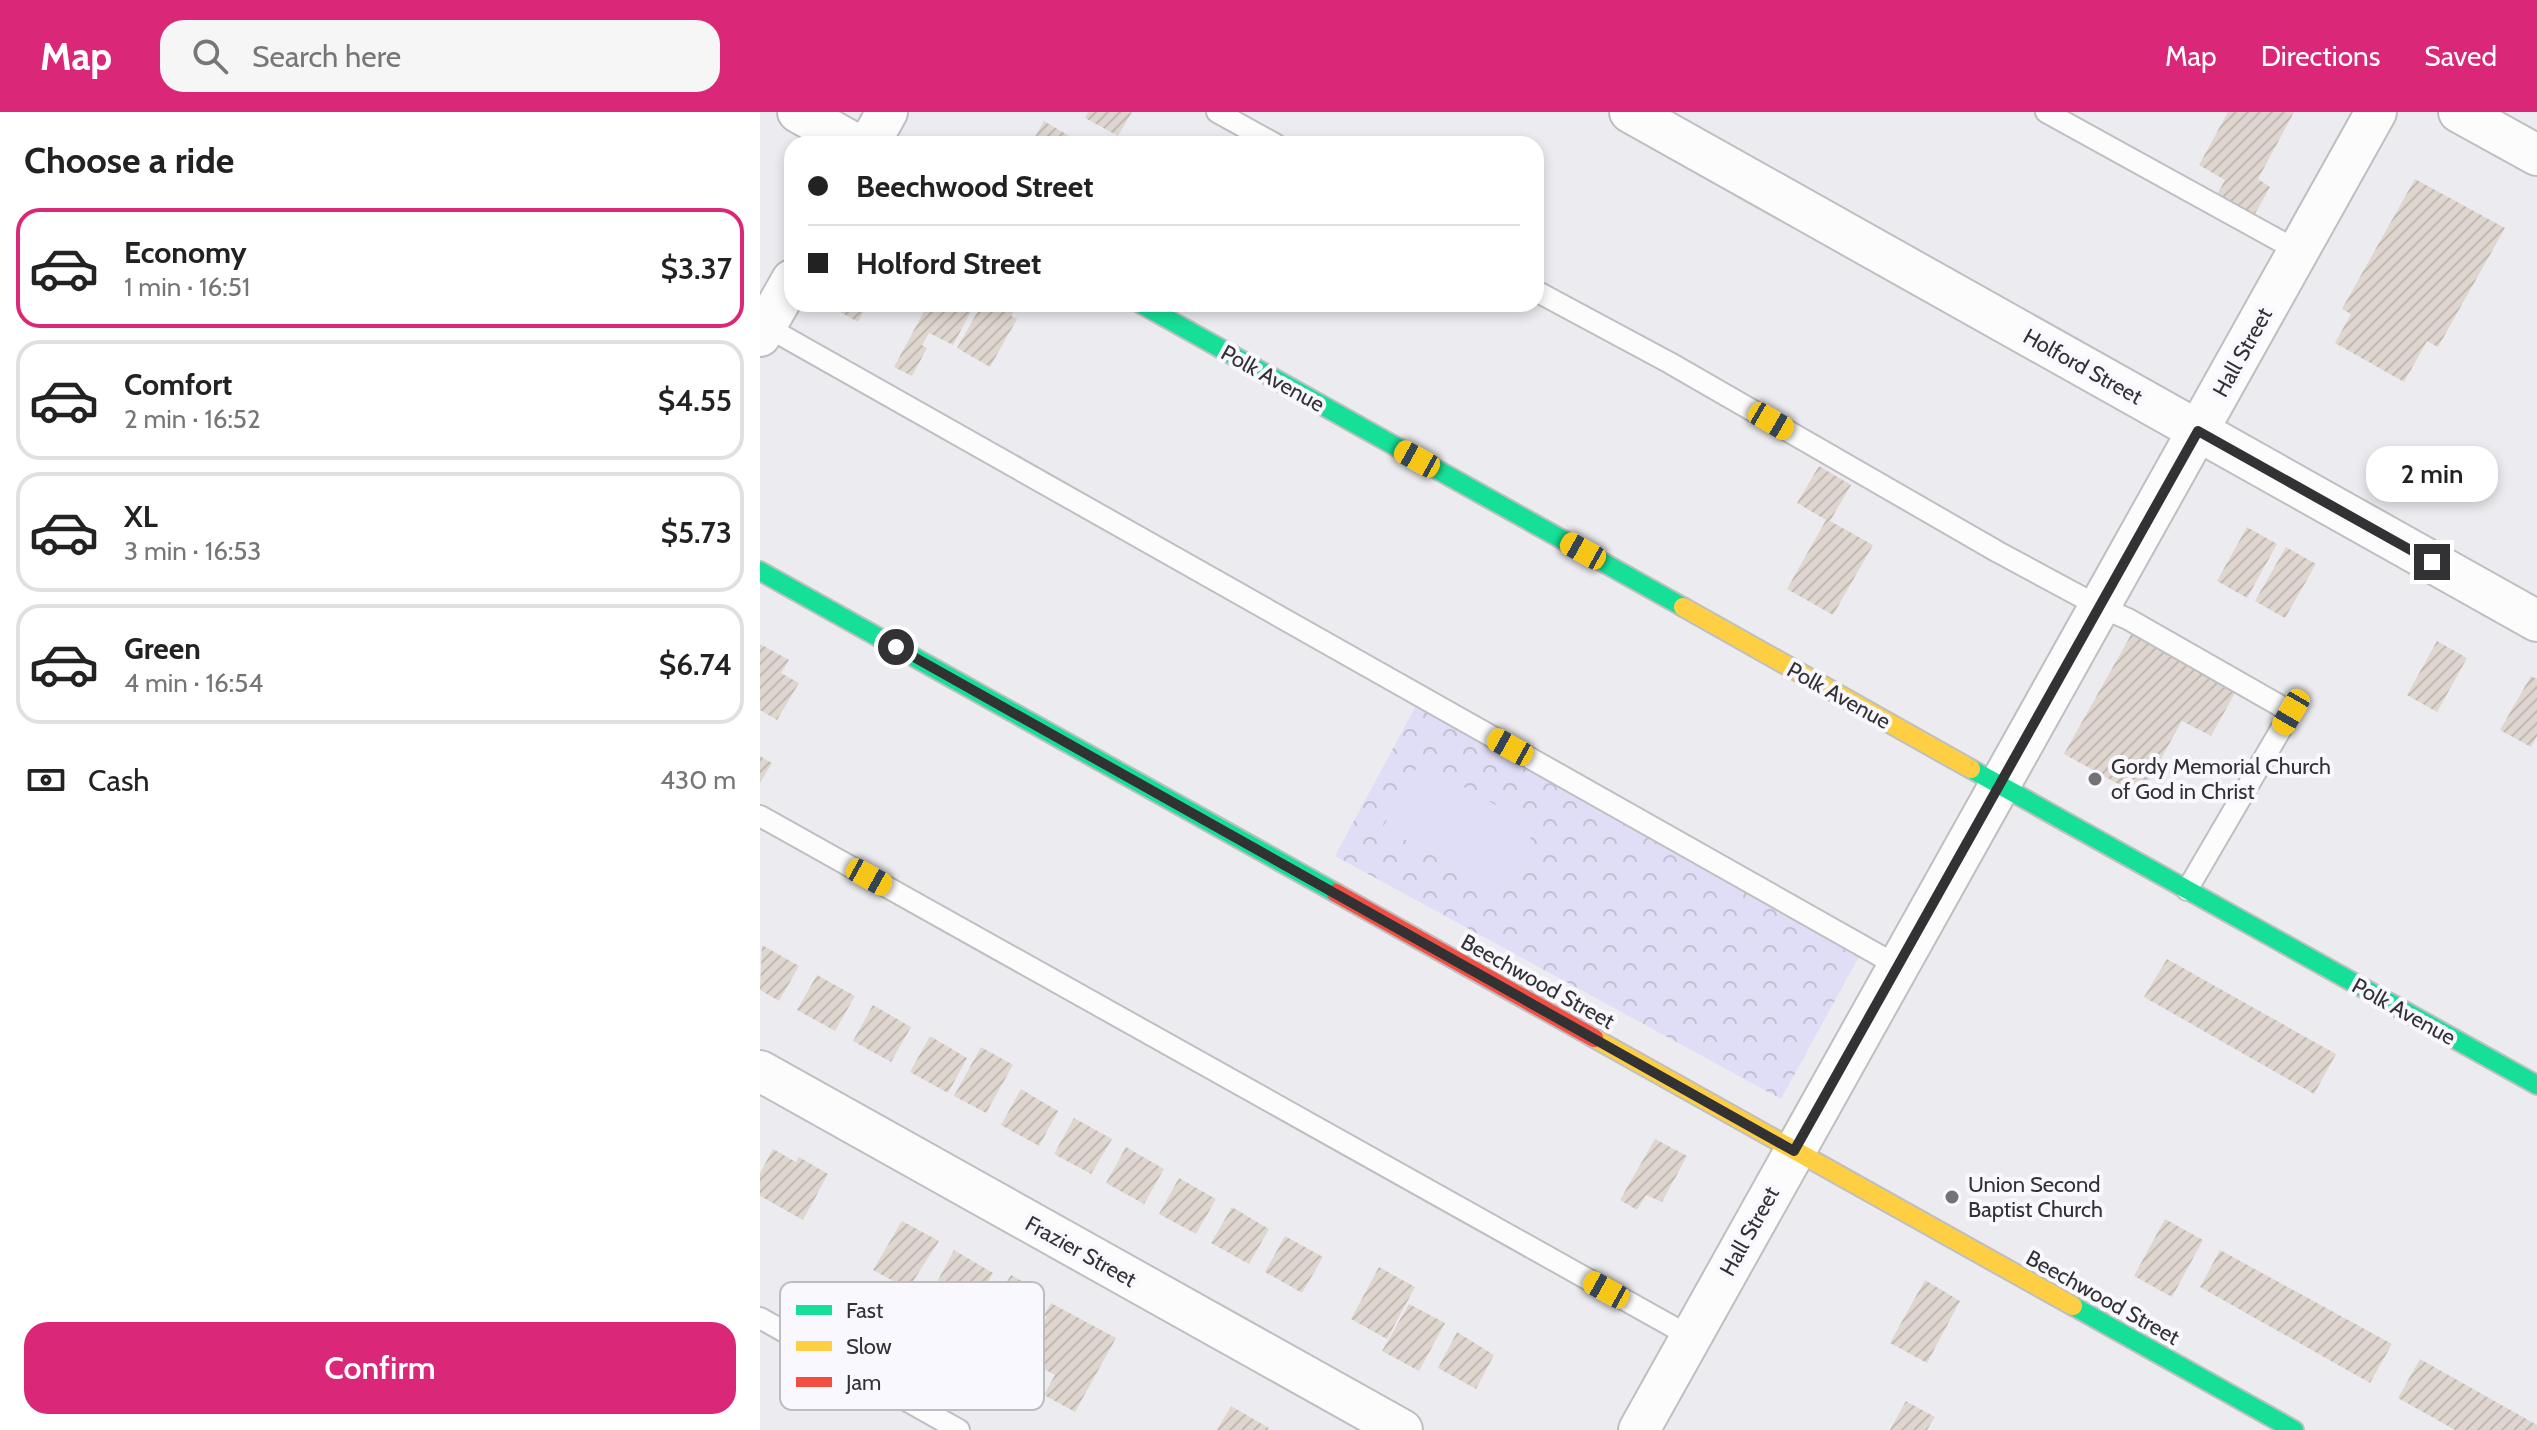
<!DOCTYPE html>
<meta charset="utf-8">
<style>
:root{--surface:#fff;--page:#f6f6f6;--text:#222;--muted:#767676;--line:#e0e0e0;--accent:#db2777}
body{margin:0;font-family:Cabin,sans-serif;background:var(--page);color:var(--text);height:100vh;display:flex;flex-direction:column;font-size:30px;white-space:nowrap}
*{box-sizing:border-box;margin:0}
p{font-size:26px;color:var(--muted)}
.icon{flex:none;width:44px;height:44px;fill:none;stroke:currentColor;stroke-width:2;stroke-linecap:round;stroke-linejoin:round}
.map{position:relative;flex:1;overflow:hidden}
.details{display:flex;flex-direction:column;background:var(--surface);width:760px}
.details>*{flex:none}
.guide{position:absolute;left:24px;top:24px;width:760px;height:176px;border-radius:24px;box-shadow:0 4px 12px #0003;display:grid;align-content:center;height:176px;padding:0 24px;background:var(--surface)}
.end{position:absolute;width:36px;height:36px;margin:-18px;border:10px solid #323134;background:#fff;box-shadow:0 0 0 4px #fff}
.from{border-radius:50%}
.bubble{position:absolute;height:56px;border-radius:24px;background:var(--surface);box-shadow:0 4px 12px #0003;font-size:26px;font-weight:600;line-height:56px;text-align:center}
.car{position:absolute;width:24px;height:48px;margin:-24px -12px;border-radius:10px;box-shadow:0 0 6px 2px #0007;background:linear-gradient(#f5c518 24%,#345 0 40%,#f5c518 0 76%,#345 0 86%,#f5c518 0)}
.guide b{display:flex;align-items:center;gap:28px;height:76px;font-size:30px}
.guide b+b{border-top:2px solid var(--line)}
.guide i{width:20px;height:20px;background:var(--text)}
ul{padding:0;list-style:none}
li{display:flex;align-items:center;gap:24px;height:120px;margin:0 16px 12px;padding:0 8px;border:4px solid var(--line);border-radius:24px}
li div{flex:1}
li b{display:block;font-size:30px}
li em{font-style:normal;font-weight:600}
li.selected{border-color:var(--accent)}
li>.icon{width:72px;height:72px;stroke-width:1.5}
h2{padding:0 24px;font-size:36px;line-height:96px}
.pay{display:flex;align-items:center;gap:20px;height:88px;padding:0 24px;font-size:30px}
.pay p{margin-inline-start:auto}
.cta{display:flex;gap:16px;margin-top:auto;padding:16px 24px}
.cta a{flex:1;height:92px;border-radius:24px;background:var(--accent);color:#fff;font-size:32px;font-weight:600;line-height:92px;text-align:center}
header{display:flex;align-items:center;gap:48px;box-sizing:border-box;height:112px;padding:0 40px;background:var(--accent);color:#fff}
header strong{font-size:38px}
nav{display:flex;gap:44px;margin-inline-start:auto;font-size:28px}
.search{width:560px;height:72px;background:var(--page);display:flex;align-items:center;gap:20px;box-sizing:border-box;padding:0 28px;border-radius:24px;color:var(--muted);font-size:30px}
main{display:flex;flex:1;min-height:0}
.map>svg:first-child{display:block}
.park{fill:url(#park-crowns)}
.pitch{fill:#e0def6}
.building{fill:url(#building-hatch)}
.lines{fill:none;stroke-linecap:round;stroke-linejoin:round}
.lane-casing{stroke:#bfbfc2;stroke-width:24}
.street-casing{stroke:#bfbfc2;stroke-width:44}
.fast-casing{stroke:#bfbfc2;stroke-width:22}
.slow-casing{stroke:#bfbfc2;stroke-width:22}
.jam-casing{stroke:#bfbfc2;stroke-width:22}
.lane{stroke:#fcfcfd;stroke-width:20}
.street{stroke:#fcfcfd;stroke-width:40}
.fast{stroke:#16e098;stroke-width:18}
.slow{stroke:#ffcf43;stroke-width:18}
.jam{stroke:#f24e42;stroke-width:18}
.route{stroke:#323134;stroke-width:10}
.poi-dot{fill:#737276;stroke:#f9f8fe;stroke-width:3}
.labels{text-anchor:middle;stroke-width:8;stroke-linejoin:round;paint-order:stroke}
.street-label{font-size:22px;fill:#323134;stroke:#f9f8fe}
.poi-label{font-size:22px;fill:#323134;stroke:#f9f8fe;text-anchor:start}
.key{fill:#f9f8fe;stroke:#bdbcc1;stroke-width:2}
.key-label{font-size:22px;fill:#323134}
</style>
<header>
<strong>Map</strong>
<div class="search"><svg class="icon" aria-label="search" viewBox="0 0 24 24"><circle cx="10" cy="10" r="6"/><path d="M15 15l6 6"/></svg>Search here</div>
<nav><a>Map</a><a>Directions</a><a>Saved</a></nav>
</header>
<main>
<section class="details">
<h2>Choose a ride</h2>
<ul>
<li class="selected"><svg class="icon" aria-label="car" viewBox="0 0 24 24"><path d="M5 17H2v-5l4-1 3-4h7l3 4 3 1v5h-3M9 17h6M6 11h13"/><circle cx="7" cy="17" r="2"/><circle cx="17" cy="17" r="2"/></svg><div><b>Economy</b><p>1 min · 16:51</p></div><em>$3.37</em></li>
<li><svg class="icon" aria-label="car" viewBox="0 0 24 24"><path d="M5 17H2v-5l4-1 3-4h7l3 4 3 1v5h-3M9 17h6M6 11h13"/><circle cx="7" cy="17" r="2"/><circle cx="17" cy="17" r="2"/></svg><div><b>Comfort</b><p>2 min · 16:52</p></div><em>$4.55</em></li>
<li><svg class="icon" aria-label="car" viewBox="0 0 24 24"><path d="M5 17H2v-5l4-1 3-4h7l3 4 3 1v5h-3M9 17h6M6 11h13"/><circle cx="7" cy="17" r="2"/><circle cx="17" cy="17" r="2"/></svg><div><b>XL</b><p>3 min · 16:53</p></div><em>$5.73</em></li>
<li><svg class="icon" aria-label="car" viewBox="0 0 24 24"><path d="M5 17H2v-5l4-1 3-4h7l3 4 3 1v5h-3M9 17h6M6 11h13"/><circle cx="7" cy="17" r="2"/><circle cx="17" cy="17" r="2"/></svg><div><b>Green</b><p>4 min · 16:54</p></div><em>$6.74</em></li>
</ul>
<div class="pay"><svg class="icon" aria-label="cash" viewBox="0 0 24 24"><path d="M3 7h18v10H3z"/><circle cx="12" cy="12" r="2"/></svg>Cash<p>430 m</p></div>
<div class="cta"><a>Confirm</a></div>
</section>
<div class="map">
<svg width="1777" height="1318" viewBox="0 0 1777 1318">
<defs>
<pattern id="park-crowns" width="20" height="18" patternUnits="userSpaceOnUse" patternTransform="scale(2)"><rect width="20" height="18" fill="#e0def6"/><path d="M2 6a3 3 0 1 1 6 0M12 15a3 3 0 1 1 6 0" fill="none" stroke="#c1bfd4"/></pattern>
<pattern id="building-hatch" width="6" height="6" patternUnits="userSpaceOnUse" patternTransform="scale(2)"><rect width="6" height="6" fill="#dfd7cf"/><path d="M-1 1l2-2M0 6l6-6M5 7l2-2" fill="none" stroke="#c0b9b2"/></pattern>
</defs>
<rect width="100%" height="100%" fill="#ececf0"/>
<polygon class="park" points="659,588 1107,830 1021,987 575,744"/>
<polygon class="pitch" points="660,650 776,716 739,781 623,715"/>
<g class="building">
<polygon points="328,0 372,0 358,24 325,6"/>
<polygon points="1468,0 1534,0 1498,67 1510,75 1491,109 1454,88 1465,68 1439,53"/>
<polygon points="284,9 323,32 271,32"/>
<polygon points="1655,67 1745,116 1678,235 1667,229 1644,270 1575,231 1591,202 1582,197"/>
<polygon points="66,192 108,192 98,210"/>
<polygon points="168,192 215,192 193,233 169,221 162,233 167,236 152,264 134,255"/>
<polygon points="222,192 258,192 251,204 257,207 230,255 197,236"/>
<polygon points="1059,354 1091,373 1070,409 1113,433 1073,503 1027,477 1066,408 1037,391"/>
<polygon points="1487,415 1517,432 1487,486 1457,469"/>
<polygon points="1526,435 1556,452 1525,506 1495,489"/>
<polygon points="1372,521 1476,579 1451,624 1422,609 1380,684 1304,642"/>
<polygon points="1677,529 1707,546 1677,600 1647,583"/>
<polygon points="0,532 29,548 21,561 39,571 17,608 0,598"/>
<polygon points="1771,564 1777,567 1777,624 1771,635 1740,618"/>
<polygon points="0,644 12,651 0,671"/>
<polygon points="2,833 39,854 19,889 0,878"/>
<polygon points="1407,847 1576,942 1554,982 1384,885"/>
<polygon points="57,863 95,884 75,919 37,898"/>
<polygon points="113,893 151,915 131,950 93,929"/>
<polygon points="170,924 207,946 188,981 150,960"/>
<polygon points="221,935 253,953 226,1001 194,984"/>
<polygon points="261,977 298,999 279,1034 241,1013"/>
<polygon points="314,1006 352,1027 331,1062 294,1042"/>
<polygon points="895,1027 927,1044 902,1090 886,1083 877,1098 860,1088"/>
<polygon points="366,1035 404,1057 384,1092 346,1071"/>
<polygon points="13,1037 36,1050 39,1045 68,1062 43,1108 0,1084 0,1061"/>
<polygon points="419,1066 456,1087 436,1122 399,1102"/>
<polygon points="472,1095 509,1117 489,1152 451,1131"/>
<polygon points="1405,1107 1443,1128 1412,1185 1374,1164"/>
<polygon points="142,1109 179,1129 148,1177 113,1158"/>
<polygon points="525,1124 563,1145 542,1181 505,1160"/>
<polygon points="194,1138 233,1161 213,1197 175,1174"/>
<polygon points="1460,1138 1632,1232 1610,1271 1440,1175"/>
<polygon points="619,1155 655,1175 627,1227 591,1207"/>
<polygon points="251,1163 286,1183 259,1230 223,1209"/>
<polygon points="1165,1168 1200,1189 1167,1251 1130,1231"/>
<polygon points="291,1191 356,1226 315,1300 284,1283 295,1263 264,1246 287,1205 284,1203"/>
<polygon points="649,1192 685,1211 659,1259 622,1239"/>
<polygon points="697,1220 734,1243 716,1277 678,1256"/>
<polygon points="1660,1247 1777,1313 1777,1318 1695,1318 1638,1286"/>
<polygon points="1146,1289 1175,1305 1167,1318 1130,1318"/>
<polygon points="471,1294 509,1316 507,1318 457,1318"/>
</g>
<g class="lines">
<defs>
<g id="lane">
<polyline points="457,0 515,32"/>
<polyline points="1286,0 1538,139"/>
<polyline points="776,179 910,251 1238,440 1340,495 1368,507 1531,600 1427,778"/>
<polyline points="0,211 1138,854"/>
<polyline points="0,704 931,1225"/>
<polyline points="0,1206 199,1318"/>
</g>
<g id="street">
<polyline points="38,0 95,32"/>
<polyline points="870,0 1777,509"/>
<polyline points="1699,0 1777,43"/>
<polyline points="109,32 127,0"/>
<polyline points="0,224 32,168"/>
<polyline points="0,959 642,1318"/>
<polyline points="879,1318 1616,0"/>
</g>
<g id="fast">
<polyline points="381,192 923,495"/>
<polyline points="0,459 576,781"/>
<polyline points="1211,657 1777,973"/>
<polyline points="1313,1194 1534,1318"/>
</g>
<g id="slow">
<polyline points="923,495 1211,657"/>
<polyline points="834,926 1313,1194"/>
</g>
<polyline id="jam" points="576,781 834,926"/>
</defs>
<use href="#lane" class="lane-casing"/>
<use href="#street" class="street-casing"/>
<use href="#fast" class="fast-casing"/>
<use href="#slow" class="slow-casing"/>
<use href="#jam" class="jam-casing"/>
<use href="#lane" class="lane"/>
<use href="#street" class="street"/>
<use href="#fast" class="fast"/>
<use href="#slow" class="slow"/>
<use href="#jam" class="jam"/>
</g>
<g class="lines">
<polyline class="route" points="136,535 1034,1039 1438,319 1672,450"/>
</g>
<g class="poi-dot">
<circle cx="1335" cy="667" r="8"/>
<circle cx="1192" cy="1085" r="8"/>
</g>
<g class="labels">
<g class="street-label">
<text transform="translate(1482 240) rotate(-61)" y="8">Hall Street</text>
<text transform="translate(1323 254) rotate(29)" y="8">Holford Street</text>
<text transform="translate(513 266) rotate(29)" y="8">Polk Avenue</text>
<text transform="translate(1079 583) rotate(29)" y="8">Polk Avenue</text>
<text transform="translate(778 869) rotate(29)" y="8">Beechwood Street</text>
<text transform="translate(1644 899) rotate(29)" y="8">Polk Avenue</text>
<text transform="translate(989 1119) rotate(-61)" y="8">Hall Street</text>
<text transform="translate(321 1139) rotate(29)" y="8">Frazier Street</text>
<text transform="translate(1343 1185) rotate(29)" y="8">Beechwood Street</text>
</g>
<g class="poi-label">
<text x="1351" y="662">Gordy Memorial Church<tspan x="1351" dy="25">of God in Christ</tspan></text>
<text x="1208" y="1080">Union Second<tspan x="1208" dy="25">Baptist Church</tspan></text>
</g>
</g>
<rect x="20" y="1170" width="264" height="128" rx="12" class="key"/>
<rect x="36" y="1193" width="36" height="10" fill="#16e098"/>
<rect x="36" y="1229" width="36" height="10" fill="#ffcf43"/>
<rect x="36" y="1265" width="36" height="10" fill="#f24e42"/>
<g class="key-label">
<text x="86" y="1206">Fast</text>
<text x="86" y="1242">Slow</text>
<text x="86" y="1278">Jam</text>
</g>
</svg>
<i class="end from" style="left:136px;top:535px"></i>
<i class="end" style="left:1672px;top:450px"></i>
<div class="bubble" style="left:1606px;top:334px;width:132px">2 min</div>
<i class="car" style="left:1011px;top:309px;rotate:120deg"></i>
<i class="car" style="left:657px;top:347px;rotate:299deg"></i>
<i class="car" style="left:823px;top:439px;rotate:299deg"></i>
<i class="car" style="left:1531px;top:600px;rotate:210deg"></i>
<i class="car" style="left:750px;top:635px;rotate:299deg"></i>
<i class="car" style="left:109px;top:765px;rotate:119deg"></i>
<i class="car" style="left:846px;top:1178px;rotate:299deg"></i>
<div class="guide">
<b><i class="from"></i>Beechwood Street</b>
<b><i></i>Holford Street</b>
</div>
</div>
</main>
